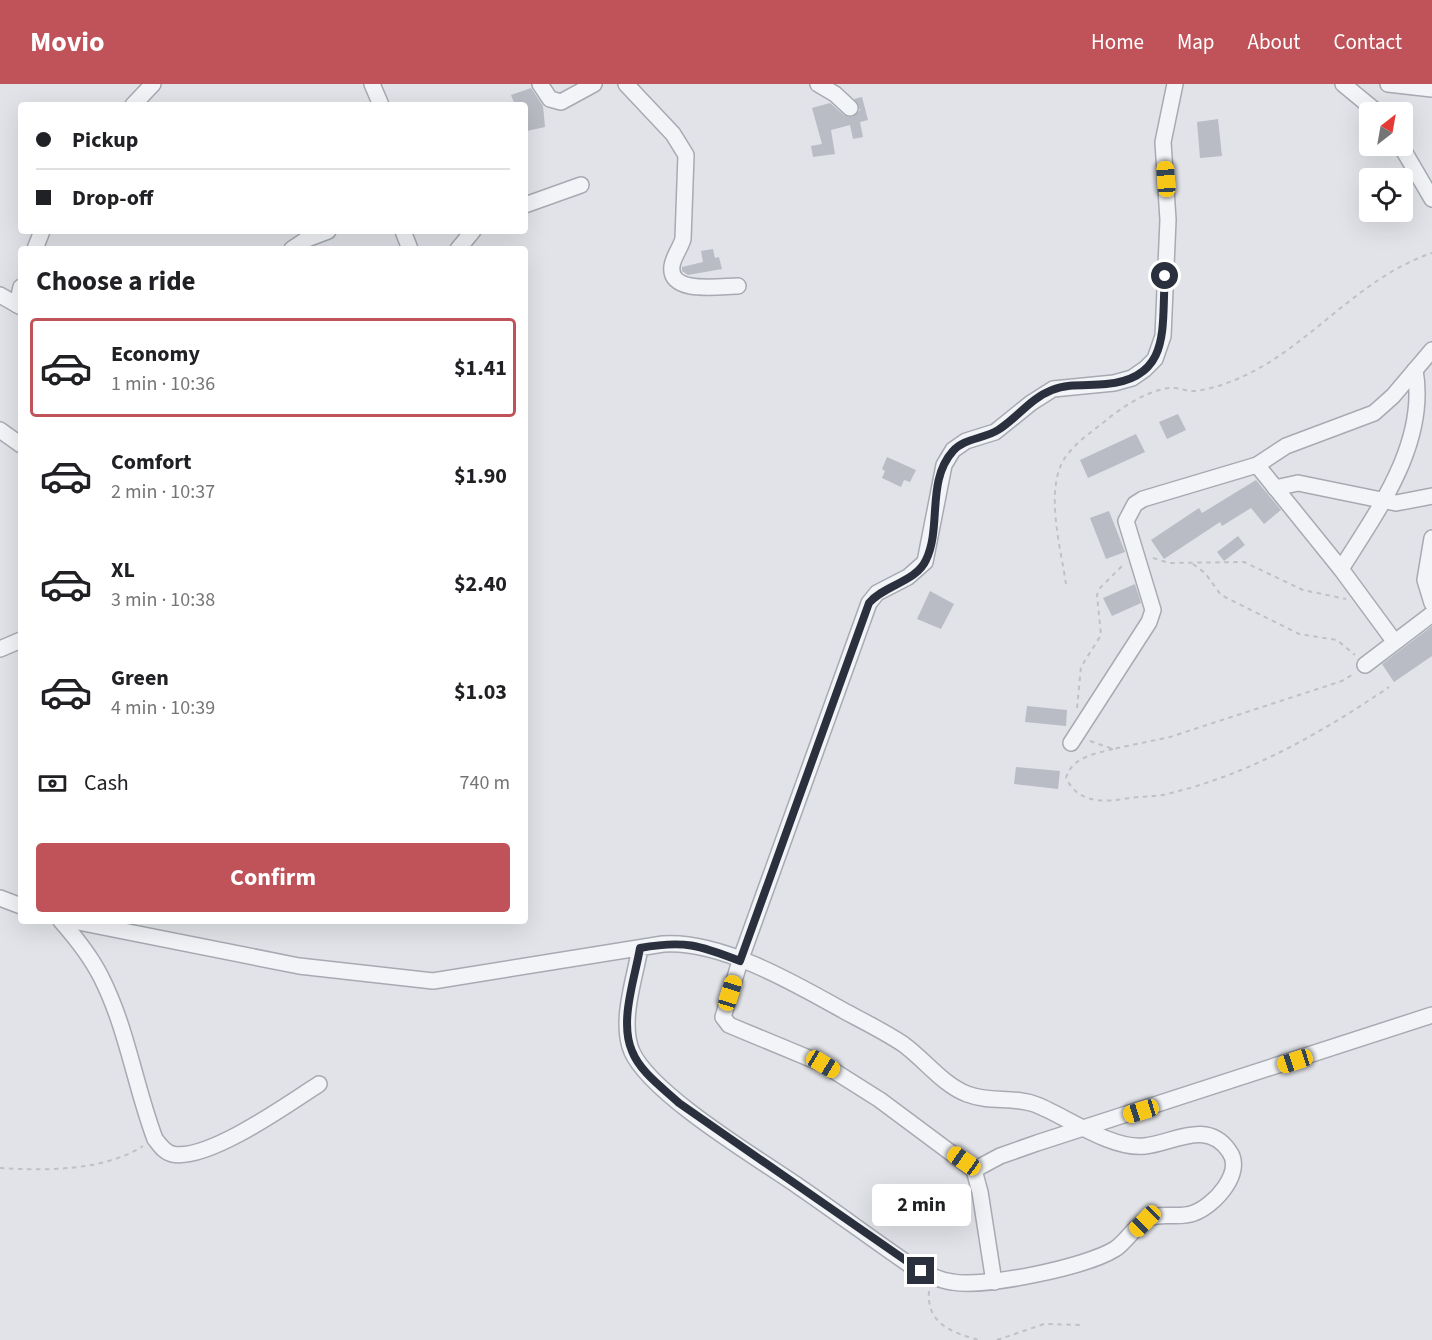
<!DOCTYPE html>
<meta charset="utf-8">
<style>
:root{--surface:#fff;--page:#f2f2f2;--text:#202124;--muted:#757577;--line:#e0e0e0;--accent:#c05359}
body{margin:0;font-family:"Source Sans 3",sans-serif;background:var(--page);color:var(--text);height:100vh;display:flex;flex-direction:column;font-size:22px;white-space:nowrap}
*{box-sizing:border-box;margin:0}
p{font-size:20px;color:var(--muted)}
.icon{flex:none;width:33px;height:33px;fill:none;stroke:currentColor;stroke-width:2;stroke-linecap:round;stroke-linejoin:round}
.map{position:relative;flex:1;overflow:hidden}
.drawer{position:absolute;left:18px;top:162px;width:510px;height:678px;display:flex;flex-direction:column;background:var(--surface);border-radius:6px;box-shadow:0 6px 24px #0002}
.drawer>*{flex:none}
.banner{position:absolute;left:18px;top:18px;width:510px;height:132px;border-radius:6px;box-shadow:0 6px 24px #0002;display:grid;align-content:center;height:132px;padding:0 18px;background:var(--surface)}
.needle{width:39px;rotate:31deg}
.controls{position:absolute;left:1359px;top:18px;display:grid;gap:12px}
.controls a{display:grid;place-items:center;width:54px;height:54px;border-radius:6px;background:var(--surface);box-shadow:0 6px 24px #0002;font-size:30px}
.end{position:absolute;width:27px;height:27px;margin:-14px;border:8px solid #2b303e;background:#fff;box-shadow:0 0 0 3px #fff}
.from{border-radius:50%}
.bubble{position:absolute;height:42px;border-radius:6px;background:var(--surface);box-shadow:0 6px 24px #0002;font-size:20px;font-weight:700;line-height:42px;text-align:center}
.car{position:absolute;width:18px;height:36px;margin:-18px -9px;border-radius:8px;box-shadow:0 0 4px 2px #0007;background:linear-gradient(#f5c518 24%,#345 0 40%,#f5c518 0 76%,#345 0 86%,#f5c518 0)}
.banner b{display:flex;align-items:center;gap:21px;height:57px;font-size:22px}
.banner b+b{border-top:2px solid var(--line)}
.banner i{width:15px;height:15px;background:var(--text)}
ul{padding:0;list-style:none}
li{display:flex;align-items:center;gap:18px;height:99px;margin:0 12px 9px;padding:0 6px;border:3px solid transparent;border-radius:6px}
li div{flex:1}
li b{display:block;font-size:22px}
li em{font-style:normal;font-weight:700}
li.on{border-color:var(--accent)}
li>.icon{width:54px;height:54px;stroke-width:1.5}
h2{padding:0 18px;font-size:27px;line-height:72px}
.pay{display:flex;align-items:center;gap:15px;height:66px;padding:0 18px;font-size:22px}
.pay p{margin-inline-start:auto}
.cta{display:flex;gap:12px;margin-top:auto;padding:12px 18px}
.cta a{flex:1;height:69px;border-radius:6px;background:var(--accent);color:#fff;font-size:24px;font-weight:700;line-height:69px;text-align:center}
header{display:flex;align-items:center;gap:36px;box-sizing:border-box;height:84px;padding:0 30px;background:var(--accent);color:#fff}
header strong{font-size:28px}
nav{display:flex;gap:33px;margin-inline-start:auto;font-size:21px}
.map>svg:first-child{display:block}
.building{fill:#b9bcc4}
.lines{fill:none;stroke-linecap:round;stroke-linejoin:round}
.minor-casing{stroke:#a7aab2;stroke-width:18}
.path{stroke:#bfc1c7;stroke-width:2;stroke-dasharray:4.5 4.5;stroke-linecap:butt}
.minor{stroke:#f3f4f7;stroke-width:15}
.route{stroke:#2b303e;stroke-width:8}
</style>
<header>
<strong>Movio</strong>
<nav><a>Home</a><a>Map</a><a>About</a><a>Contact</a></nav>
</header>
<div class="map">
<svg width="1432" height="1256" viewBox="0 0 1432 1256">
<rect width="100%" height="100%" fill="#e1e3e8"/>
<g class="building">
<polygon points="531,4 543,22 545,43 527,47 525,21 515,21 511,11"/>
<polygon points="862,13 868,36 860,38 863,53 853,55 850,41 831,46 835,70 813,73 811,62 822,60 812,24 830,19 844,31 852,33 860,26 854,15"/>
<polygon points="1218,35 1222,72 1200,74 1197,38"/>
<polygon points="713,165 715,174 719,173 722,185 688,191 682,187 682,183 703,178 701,167"/>
<polygon points="1178,330 1186,346 1167,355 1159,338"/>
<polygon points="1136,350 1145,368 1088,394 1080,376"/>
<polygon points="887,373 916,386 910,398 904,396 901,403 882,394 885,387 882,385"/>
<polygon points="1256,396 1281,426 1264,440 1251,424 1222,442 1220,438 1164,475 1151,456 1199,424 1202,429"/>
<polygon points="1109,427 1125,468 1106,475 1090,434"/>
<polygon points="1238,452 1245,461 1224,477 1217,468"/>
<polygon points="1135,500 1141,519 1112,532 1103,514"/>
<polygon points="930,507 954,520 941,545 917,535"/>
<polygon points="1432,542 1432,572 1394,598 1382,580"/>
<polygon points="1027,622 1067,626 1066,642 1025,638"/>
<polygon points="1016,683 1060,687 1058,705 1014,700"/>
</g>
<g class="lines">
<defs>
<g id="minor">
<polyline points="372,0 381,21"/>
<polyline points="540,0 550,15 561,18 594,0"/>
<path d="M626,0L673,50L686,71L683,155C680,165 673,173 672,182C668,211 721,202 738,202"/>
<polyline points="818,0 835,10 850,24"/>
<polyline points="1343,0 1377,28"/>
<polyline points="1388,0 1432,5"/>
<polyline points="133,21 153,0"/>
<polyline points="1401,62 1432,115"/>
<polyline points="525,121 581,101"/>
<polyline points="403,147 410,165"/>
<polyline points="35,165 42,147"/>
<polyline points="292,165 307,155 328,147"/>
<polyline points="458,165 473,147"/>
<polyline points="0,211 21,223"/>
<polyline points="17,221 21,203"/>
<polyline points="0,346 21,361"/>
<polyline points="1257,381 1341,485 1394,557"/>
<polyline points="1275,404 1298,399 1396,419 1432,412"/>
<polyline points="1432,454 1425,496 1432,519"/>
<path d="M1341,485C1378,426 1428,359 1415,286"/>
<polyline points="0,565 21,556"/>
<polyline points="1365,581 1432,530"/>
<polyline points="1071,659 1149,538 1153,526 1126,437 1135,420 1143,415 1257,381 1286,362 1374,329 1393,312 1432,266"/>
<polyline points="0,814 21,822"/>
<path d="M61,837C76,854 91,873 101,893C127,944 135,1002 155,1055C160,1061 164,1068 172,1070C207,1078 290,1019 319,1000"/>
<path d="M73,837L299,882L433,897L663,860C721,856 796,900 846,928C865,938 885,948 903,960C925,976 942,1000 967,1010C990,1019 1015,1012 1037,1021C1067,1033 1112,1066 1145,1062C1173,1059 1207,1035 1229,1067C1245,1088 1214,1122 1194,1129C1179,1135 1162,1128 1149,1134C1135,1141 1127,1157 1115,1165C1086,1183 985,1204 952,1198C937,1196 923,1188 910,1181C872,1155 836,1128 798,1102C756,1073 652,1011 632,968C619,938 635,894 640,864"/>
<polyline points="974,1086 1000,1072 1037,1059 1432,931"/>
<polyline points="994,1198 980,1108 974,1086 880,1016 823,980 729,941 723,933 740,877 869,519 877,509 908,493 925,478 944,381 953,366 966,357 995,348 1031,319 1053,305 1114,299 1132,294 1145,285 1155,275 1163,252 1168,136 1163,58 1175,0"/>
</g>
</defs>
<use href="#minor" class="minor-casing"/>
<g class="path">
<polyline points="1153,474 1169,479 1244,478 1303,506 1346,515"/>
<polyline points="1193,480 1205,489 1221,511 1299,550 1337,556 1355,571"/>
<path d="M1066,500C1061,465 1043,401 1067,371C1077,358 1091,348 1104,338C1122,323 1145,308 1168,304C1177,302 1185,308 1195,307C1219,304 1242,294 1263,282C1321,248 1366,191 1432,169"/>
<polyline points="1077,624 1081,583 1101,551 1097,511 1100,504 1125,479"/>
<polyline points="1090,657 1113,665 1170,653 1342,597 1355,589"/>
<path d="M1113,665C1094,670 1072,673 1066,694C1079,721 1106,718 1130,714C1144,712 1158,713 1171,709C1250,690 1323,648 1389,603"/>
<path d="M0,1084C45,1087 104,1087 143,1062"/>
<path d="M929,1207C926,1240 953,1249 979,1256"/>
<polyline points="997,1256 1044,1240 1083,1241"/>
</g>
<use href="#minor" class="minor"/>
</g>
<g class="lines">
<path class="route" d="M921,1187L679,1019C663,1004 640,988 632,967C619,937 635,894 640,864C684,856 699,861 740,877L869,519C884,501 916,498 926,476C942,443 926,397 953,367C964,354 984,355 998,346C1017,334 1031,314 1052,306C1069,299 1089,302 1106,300C1173,294 1161,241 1165,192"/>
</g>
</svg>
<div class="controls">
<a><svg class="needle" viewBox="-14 -14 28 28"><path d="M0-13l5 13h-10z" fill="#e53935"/><path d="M0 13l5-13h-10z" fill="#757577"/></svg></a>
<a><svg class="icon" aria-label="locate" viewBox="0 0 24 24"><circle cx="12" cy="12" r="6"/><path d="M12 2v4M12 18v4M2 12h4M18 12h4"/></svg></a>
</div>
<i class="end from" style="left:1165px;top:192px"></i>
<i class="end" style="left:921px;top:1187px"></i>
<div class="bubble" style="left:872px;top:1100px;width:99px">2 min</div>
<i class="car" style="left:1166px;top:95px;rotate:356deg"></i>
<i class="car" style="left:730px;top:909px;rotate:17deg"></i>
<i class="car" style="left:1295px;top:977px;rotate:252deg"></i>
<i class="car" style="left:823px;top:980px;rotate:121deg"></i>
<i class="car" style="left:1141px;top:1027px;rotate:253deg"></i>
<i class="car" style="left:964px;top:1077px;rotate:305deg"></i>
<i class="car" style="left:1145px;top:1137px;rotate:225deg"></i>
<div class="banner">
<b><i class="from"></i>Pickup</b>
<b><i></i>Drop-off</b>
</div>
<section class="drawer">
<h2>Choose a ride</h2>
<ul>
<li class="on"><svg class="icon" aria-label="car" viewBox="0 0 24 24"><path d="M5 17H2v-5l4-1 3-4h7l3 4 3 1v5h-3M9 17h6M6 11h13"/><circle cx="7" cy="17" r="2"/><circle cx="17" cy="17" r="2"/></svg><div><b>Economy</b><p>1 min · 10:36</p></div><em>$1.41</em></li>
<li><svg class="icon" aria-label="car" viewBox="0 0 24 24"><path d="M5 17H2v-5l4-1 3-4h7l3 4 3 1v5h-3M9 17h6M6 11h13"/><circle cx="7" cy="17" r="2"/><circle cx="17" cy="17" r="2"/></svg><div><b>Comfort</b><p>2 min · 10:37</p></div><em>$1.90</em></li>
<li><svg class="icon" aria-label="car" viewBox="0 0 24 24"><path d="M5 17H2v-5l4-1 3-4h7l3 4 3 1v5h-3M9 17h6M6 11h13"/><circle cx="7" cy="17" r="2"/><circle cx="17" cy="17" r="2"/></svg><div><b>XL</b><p>3 min · 10:38</p></div><em>$2.40</em></li>
<li><svg class="icon" aria-label="car" viewBox="0 0 24 24"><path d="M5 17H2v-5l4-1 3-4h7l3 4 3 1v5h-3M9 17h6M6 11h13"/><circle cx="7" cy="17" r="2"/><circle cx="17" cy="17" r="2"/></svg><div><b>Green</b><p>4 min · 10:39</p></div><em>$1.03</em></li>
</ul>
<div class="pay"><svg class="icon" aria-label="cash" viewBox="0 0 24 24"><path d="M3 7h18v10H3z"/><circle cx="12" cy="12" r="2"/></svg>Cash<p>740 m</p></div>
<div class="cta"><a>Confirm</a></div>
</section>
</div>
